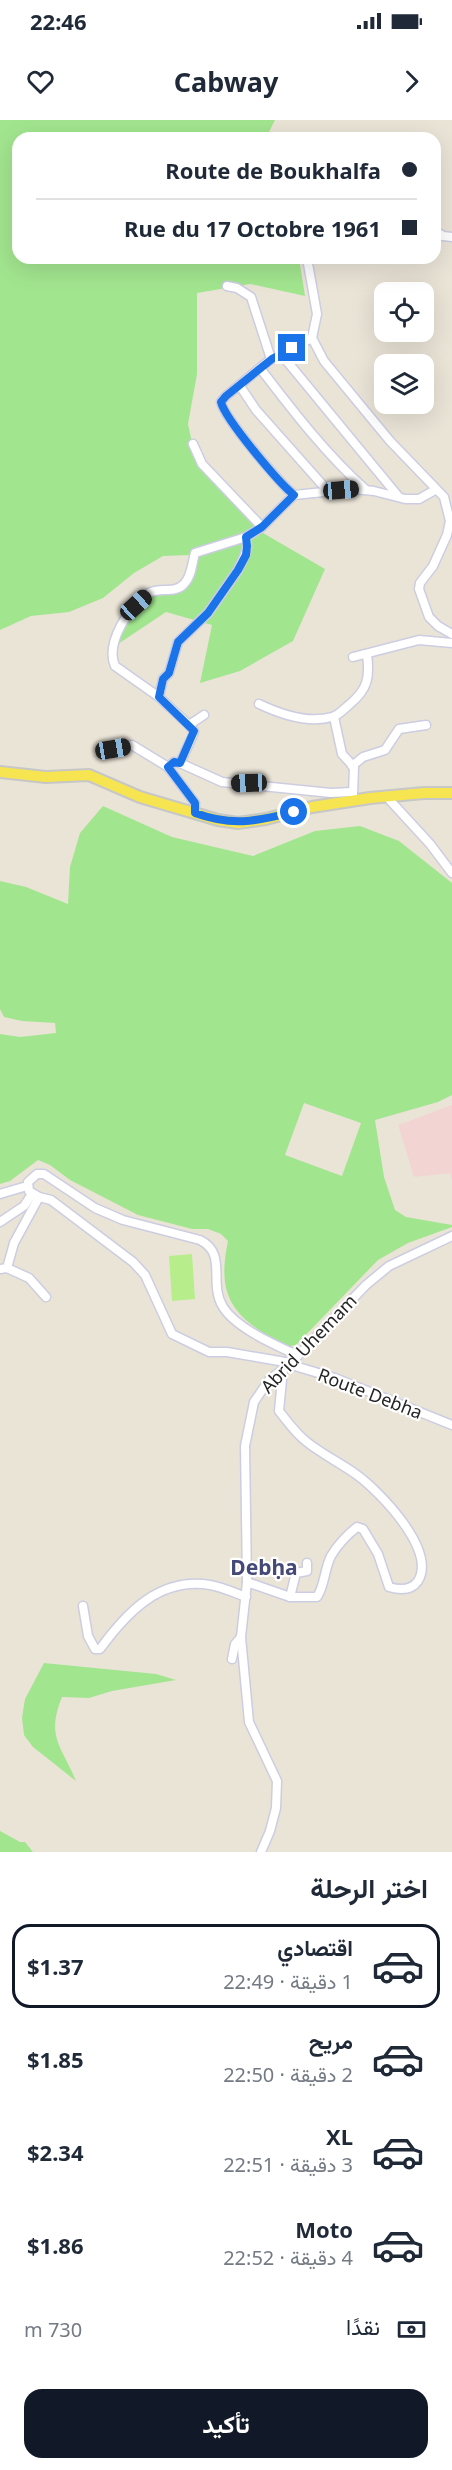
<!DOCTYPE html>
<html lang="ar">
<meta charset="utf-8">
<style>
:root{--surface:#fff;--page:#f6f6f7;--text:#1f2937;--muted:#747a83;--line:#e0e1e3;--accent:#111827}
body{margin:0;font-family:"Noto Sans",Vazirmatn,sans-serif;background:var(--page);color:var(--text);direction:rtl;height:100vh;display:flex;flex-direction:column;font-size:22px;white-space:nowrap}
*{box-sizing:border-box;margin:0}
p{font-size:20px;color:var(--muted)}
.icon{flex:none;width:33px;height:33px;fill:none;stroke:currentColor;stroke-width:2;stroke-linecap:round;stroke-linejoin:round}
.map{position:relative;height:1732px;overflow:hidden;direction:ltr}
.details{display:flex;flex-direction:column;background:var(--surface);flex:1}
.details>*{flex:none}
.guide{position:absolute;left:12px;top:12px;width:429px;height:132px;border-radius:18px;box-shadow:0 6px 24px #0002;direction:rtl;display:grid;align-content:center;height:132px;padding:0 24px;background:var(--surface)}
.tools{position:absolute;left:374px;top:162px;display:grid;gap:12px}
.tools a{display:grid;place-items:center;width:60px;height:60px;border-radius:12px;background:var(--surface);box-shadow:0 6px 24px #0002;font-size:30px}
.end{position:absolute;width:27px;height:27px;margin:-14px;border:8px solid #1a73e8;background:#fff;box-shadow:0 0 0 3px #fff}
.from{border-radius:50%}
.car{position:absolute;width:18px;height:36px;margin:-18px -9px;border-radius:8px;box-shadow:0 0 4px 2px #0007;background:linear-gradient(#222 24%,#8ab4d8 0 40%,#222 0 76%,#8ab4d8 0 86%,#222 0)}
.guide b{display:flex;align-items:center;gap:21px;height:57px;font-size:22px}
.guide b+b{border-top:2px solid var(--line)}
.guide i{width:15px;height:15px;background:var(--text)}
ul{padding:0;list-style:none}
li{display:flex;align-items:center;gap:18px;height:84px;margin:0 12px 9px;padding:0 12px;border:3px solid transparent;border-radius:18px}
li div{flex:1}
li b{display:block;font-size:22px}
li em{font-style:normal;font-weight:700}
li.active{border-color:var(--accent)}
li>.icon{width:54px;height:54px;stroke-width:1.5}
h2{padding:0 24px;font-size:27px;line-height:72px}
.pay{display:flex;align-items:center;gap:15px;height:66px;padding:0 24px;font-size:22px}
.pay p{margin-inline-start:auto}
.action{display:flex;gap:12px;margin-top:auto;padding:12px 24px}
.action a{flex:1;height:69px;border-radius:18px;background:var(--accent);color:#fff;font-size:24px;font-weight:700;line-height:69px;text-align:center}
.status{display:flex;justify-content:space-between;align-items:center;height:42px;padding:0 30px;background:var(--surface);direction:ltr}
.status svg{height:16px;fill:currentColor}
header{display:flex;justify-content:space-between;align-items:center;height:78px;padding:0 24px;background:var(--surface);font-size:27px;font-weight:700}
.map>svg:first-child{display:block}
.medical{fill:#f2d5d2}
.green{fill:#a2e58f;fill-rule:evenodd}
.pitch{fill:#b7ed8a}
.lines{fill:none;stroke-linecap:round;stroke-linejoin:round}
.minor-casing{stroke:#cccde1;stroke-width:11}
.major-casing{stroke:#c7c7c7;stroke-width:14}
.minor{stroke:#fff;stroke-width:8}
.major{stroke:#f6e450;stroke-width:10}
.route{stroke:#1a73e8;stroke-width:8}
.labels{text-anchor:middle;stroke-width:4.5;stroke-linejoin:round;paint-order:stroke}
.street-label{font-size:18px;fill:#262626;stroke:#fff}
.quarter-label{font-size:21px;font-weight:bold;fill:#464978;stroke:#fff}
</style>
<div class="status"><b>22:46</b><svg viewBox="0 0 49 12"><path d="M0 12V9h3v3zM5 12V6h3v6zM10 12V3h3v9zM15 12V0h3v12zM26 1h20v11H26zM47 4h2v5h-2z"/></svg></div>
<header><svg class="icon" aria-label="forward" viewBox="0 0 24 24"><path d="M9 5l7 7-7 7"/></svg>Cabway<svg class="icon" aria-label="heart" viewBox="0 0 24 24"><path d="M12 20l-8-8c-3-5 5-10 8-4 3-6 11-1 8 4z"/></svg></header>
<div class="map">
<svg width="452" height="1732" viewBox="0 0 452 1732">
<rect width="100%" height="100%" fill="#eae4d7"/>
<polygon class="medical" points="452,985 452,1060 450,1053 414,1057 398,1005"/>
<g class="green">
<polygon points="0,0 275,0 266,18 18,18 18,138 299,138 305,176 250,164 197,173 197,254 188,304 196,341 263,413 325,449 293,521 240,551 200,563 212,505 166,492 109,530 115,508 143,471 153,467 173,466 184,461 190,435 163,436 134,453 103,478 69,492 31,496 0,510"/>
<path d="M103,686L172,717L253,736L315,711L360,706L399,721L452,763V975L438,982L375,1000L384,1057L395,1090L406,1097L452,1105V1107L408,1123L378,1140L296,1225L286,1227C237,1198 215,1182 228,1121L221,1114L208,1109H192L138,1095L70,1060L50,1045L38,1040L10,1061L0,1064V914L20,917L56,913L55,903L22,901L4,897L0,889V761L26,767L68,784L70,747L80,713ZM304,983L361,1003L342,1056L285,1035Z"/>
<path d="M44,1543L156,1554L176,1560L112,1571L89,1578L62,1577C46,1617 61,1625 76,1661L33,1627L24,1615L22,1598L25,1579Z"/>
<polygon points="0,1711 20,1722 25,1722 33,1732 0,1732"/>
</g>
<polygon class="pitch" points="192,1134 195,1179 172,1181 169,1136"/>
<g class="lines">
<defs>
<g id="minor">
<polyline points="435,111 443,116 452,117"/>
<polyline points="307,138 317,194 312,218 324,241 390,321 444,377 450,401 447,415 433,446 420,463 419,469 429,497 438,506 452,514"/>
<polyline points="227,166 237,168 251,177 271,239"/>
<polyline points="281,234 398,376"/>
<path d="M260,248C293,291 325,333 365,369"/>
<polyline points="240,266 256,290 327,370"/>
<polyline points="193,324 202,344 262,407 294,375 354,369 374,371 405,379 419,379 435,370"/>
<path d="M294,375C280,363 224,298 221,282L226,276L271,239L312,218"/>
<polyline points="353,537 419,520 452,523"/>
<polyline points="159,577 163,559 169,553 178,522 208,493 238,450 245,435 247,426 246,417"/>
<path d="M259,584C280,594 308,604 332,597C338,596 345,588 350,584C368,569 370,557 367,534"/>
<polyline points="334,597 342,634 354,647 353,675"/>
<path d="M189,605L159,577L115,546C105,524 129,485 149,473C160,467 175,474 184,464C192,456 192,443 195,433L246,417L262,407"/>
<polyline points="113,629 132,625 168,647"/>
<polyline points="180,643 193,615 194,611 189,605 204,595"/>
<polyline points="352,646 363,637 385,630 399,609 426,605"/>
<polyline points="386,676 430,724 452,753"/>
<polyline points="195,693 195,683 168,647 174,642 180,643 222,662 331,673 352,672"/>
<polyline points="0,1074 27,1066"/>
<polyline points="0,1102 24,1086 32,1074"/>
<polyline points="7,1148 29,1158 46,1177"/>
<polyline points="0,1149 7,1148 14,1123 39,1077"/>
<path d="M291,1243L227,1232H209L172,1214L145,1155L133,1142L51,1080L39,1077L29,1071L28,1062L37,1054H44L95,1088L123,1100L200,1120C228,1134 208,1163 223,1187C236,1208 275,1225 297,1235"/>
<polyline points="288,1244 335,1258 452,1305"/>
<path d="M247,1462L290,1477H317C325,1465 324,1450 331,1436C337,1426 347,1415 357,1407L363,1409L378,1434L389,1467C399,1470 411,1471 418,1461C437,1430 379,1371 357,1355C341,1343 323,1335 307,1322C296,1314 288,1302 279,1291L283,1249"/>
<polyline points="290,1477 296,1453 307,1451 307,1443"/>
<path d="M83,1486L88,1516L95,1529H100C127,1492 160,1457 210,1465C222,1467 235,1473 246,1477"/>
<polyline points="232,1539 235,1524 241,1517"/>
<polyline points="261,1732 270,1711 276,1688 277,1661 249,1602 241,1517 247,1462 245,1326 254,1282 269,1260 291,1243 366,1165 389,1146 452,1116"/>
</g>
<polyline id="major" points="0,652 46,657 89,655 140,677 218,700 238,703 266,699 312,687 370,678 424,673 452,673"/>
</defs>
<use href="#minor" class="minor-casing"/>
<use href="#major" class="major-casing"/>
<use href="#minor" class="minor"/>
<use href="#major" class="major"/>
</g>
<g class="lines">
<path class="route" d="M292,228L272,239L226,276L221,282C225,299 279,363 294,375L262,407L246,417L247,426L246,435L238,450L208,493L178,522L169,553L163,559L159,577L194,611L180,643L174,642L168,647L195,683V693C234,707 256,701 294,692"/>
</g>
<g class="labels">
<g class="street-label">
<text transform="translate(309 1224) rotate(-46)" y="6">Abrid Uhemam</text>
<text transform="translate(370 1274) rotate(21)" y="6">Route Debha</text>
</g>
<g class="quarter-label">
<text x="264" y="1455">Debḥa</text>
</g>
</g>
</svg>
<div class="tools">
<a><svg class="icon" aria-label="locate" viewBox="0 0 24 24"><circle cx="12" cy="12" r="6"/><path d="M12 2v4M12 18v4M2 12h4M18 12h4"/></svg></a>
<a><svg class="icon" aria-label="layers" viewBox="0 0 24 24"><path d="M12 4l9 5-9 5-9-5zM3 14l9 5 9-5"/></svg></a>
</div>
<i class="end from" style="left:294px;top:692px"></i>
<i class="end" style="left:292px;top:228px"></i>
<i class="car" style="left:341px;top:370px;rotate:85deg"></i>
<i class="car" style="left:136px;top:485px;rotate:48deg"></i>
<i class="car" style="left:113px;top:629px;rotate:80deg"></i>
<i class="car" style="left:249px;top:663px;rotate:268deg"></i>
<div class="guide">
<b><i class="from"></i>Route de Boukhalfa</b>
<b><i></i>Rue du 17 Octobre 1961</b>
</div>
</div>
<section class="details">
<h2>اختر الرحلة</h2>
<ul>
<li class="active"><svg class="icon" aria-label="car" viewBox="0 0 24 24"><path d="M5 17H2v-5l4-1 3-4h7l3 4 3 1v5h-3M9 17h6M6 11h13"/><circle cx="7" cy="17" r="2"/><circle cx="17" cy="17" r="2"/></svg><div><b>اقتصادي</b><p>1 دقيقة · 22:49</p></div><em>$1.37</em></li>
<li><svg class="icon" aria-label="car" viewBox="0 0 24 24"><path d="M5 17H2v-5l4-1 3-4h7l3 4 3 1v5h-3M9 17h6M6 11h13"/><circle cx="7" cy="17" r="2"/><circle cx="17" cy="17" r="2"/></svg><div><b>مريح</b><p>2 دقيقة · 22:50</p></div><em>$1.85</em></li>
<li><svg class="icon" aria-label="car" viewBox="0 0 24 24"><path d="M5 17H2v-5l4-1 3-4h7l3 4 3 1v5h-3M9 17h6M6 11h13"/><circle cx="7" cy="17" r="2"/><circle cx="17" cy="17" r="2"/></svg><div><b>XL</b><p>3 دقيقة · 22:51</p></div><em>$2.34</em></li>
<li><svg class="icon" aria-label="car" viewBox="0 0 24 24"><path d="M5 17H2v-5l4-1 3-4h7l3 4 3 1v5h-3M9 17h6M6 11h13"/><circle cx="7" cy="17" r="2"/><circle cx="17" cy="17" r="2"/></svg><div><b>Moto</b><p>4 دقيقة · 22:52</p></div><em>$1.86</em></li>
</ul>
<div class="pay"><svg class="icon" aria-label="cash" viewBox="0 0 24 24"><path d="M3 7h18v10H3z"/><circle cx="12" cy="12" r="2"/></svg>نقدًا<p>730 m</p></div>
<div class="action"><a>تأكيد</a></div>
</section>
